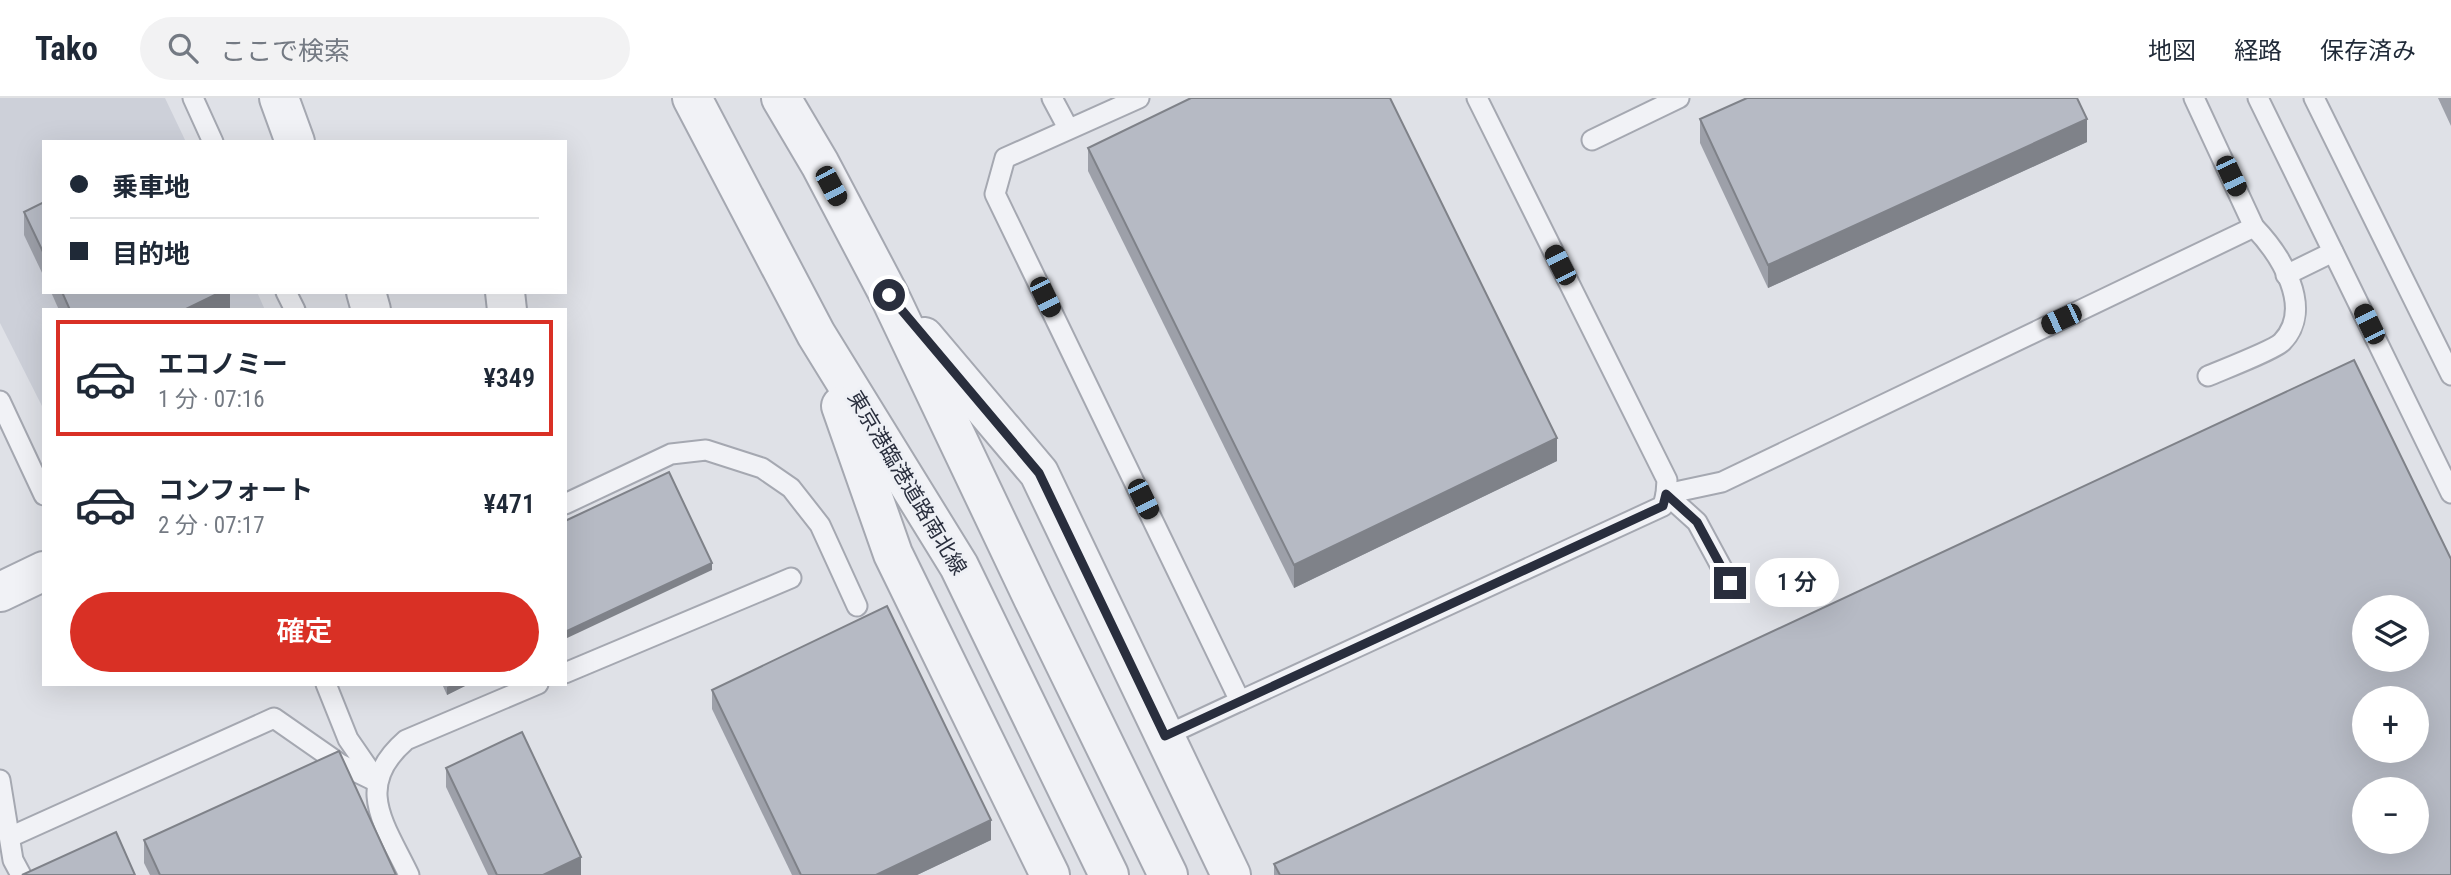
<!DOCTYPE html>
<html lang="ja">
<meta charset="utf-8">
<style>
:root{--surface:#fff;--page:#f2f2f3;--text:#1f2937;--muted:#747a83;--line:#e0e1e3;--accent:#d93025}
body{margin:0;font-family:"Roboto Condensed","Noto Sans JP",sans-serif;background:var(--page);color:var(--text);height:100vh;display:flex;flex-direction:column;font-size:26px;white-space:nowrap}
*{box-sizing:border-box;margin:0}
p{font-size:23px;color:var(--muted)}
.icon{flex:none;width:38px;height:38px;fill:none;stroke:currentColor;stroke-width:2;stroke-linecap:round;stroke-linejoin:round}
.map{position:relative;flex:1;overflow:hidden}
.details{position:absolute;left:42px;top:210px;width:525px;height:378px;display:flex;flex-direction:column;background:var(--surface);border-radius:0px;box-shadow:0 7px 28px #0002}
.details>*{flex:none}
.banner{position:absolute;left:42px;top:42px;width:525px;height:154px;border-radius:0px;box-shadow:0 7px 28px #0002;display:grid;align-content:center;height:154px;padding:0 28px;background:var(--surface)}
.buttons{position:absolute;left:2352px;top:497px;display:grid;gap:14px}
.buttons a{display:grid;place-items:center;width:77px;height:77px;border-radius:50%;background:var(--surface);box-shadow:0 7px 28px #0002;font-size:35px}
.end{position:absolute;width:32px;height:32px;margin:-16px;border:9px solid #292e3d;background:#fff;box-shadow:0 0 0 4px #fff}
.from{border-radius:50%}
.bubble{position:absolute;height:49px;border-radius:24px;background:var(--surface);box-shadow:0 7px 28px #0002;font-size:23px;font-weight:600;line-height:49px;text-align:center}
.car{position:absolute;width:21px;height:42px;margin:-21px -10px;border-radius:9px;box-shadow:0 0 5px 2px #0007;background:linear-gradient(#222 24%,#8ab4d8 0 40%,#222 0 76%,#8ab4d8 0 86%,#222 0)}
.banner b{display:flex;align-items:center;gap:24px;height:66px;font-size:26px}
.banner b+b{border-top:2px solid var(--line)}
.banner i{width:18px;height:18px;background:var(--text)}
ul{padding:12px 0 0;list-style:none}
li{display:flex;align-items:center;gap:21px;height:116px;margin:0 14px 10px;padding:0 14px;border:4px solid transparent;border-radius:0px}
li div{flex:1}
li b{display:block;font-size:26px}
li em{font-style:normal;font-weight:600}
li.selected{border-color:var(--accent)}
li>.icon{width:63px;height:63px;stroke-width:1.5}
.button{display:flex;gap:14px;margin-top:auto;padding:14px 28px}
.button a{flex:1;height:80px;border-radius:42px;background:var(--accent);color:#fff;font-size:28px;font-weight:600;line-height:80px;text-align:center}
header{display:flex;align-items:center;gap:42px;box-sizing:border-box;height:98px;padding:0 35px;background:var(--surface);border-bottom:2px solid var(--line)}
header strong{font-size:33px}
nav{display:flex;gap:38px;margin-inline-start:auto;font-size:24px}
.search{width:490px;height:63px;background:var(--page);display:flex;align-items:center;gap:18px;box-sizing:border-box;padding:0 24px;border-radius:38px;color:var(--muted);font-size:26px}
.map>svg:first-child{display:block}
.built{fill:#cdd0d9}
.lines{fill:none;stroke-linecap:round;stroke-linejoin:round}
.service-casing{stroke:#a5a8b1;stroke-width:23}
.tertiary-casing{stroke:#a5a8b1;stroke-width:42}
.service{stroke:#f1f2f6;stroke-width:19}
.tertiary{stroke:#f1f2f6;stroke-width:38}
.wall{fill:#9da0a9}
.shaded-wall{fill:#7f8289}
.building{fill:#b6bac4;stroke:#7f8289;stroke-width:2;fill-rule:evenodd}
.route{stroke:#292e3d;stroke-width:9}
.labels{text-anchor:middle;stroke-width:6;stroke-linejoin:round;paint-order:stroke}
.street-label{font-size:21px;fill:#292e3d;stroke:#eef0f5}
</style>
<header>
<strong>Tako</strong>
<div class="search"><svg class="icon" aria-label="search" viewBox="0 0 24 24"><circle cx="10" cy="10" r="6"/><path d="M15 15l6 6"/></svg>ここで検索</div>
<nav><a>地図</a><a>経路</a><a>保存済み</a></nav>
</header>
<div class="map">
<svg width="2451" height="777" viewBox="0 0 2451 777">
<rect width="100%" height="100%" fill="#dfe1e7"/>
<polygon class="built" points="0,0 165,0 186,44 44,44 44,194 257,194 265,212 44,212 44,312 0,225"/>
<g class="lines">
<defs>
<g id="service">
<polyline points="193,0 213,44"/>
<polyline points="1052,0 1068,30"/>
<polyline points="1139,0 1005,60 995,96 1240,603 1165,638"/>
<polyline points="1477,0 1667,382 1666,396 1697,424 1730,485"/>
<path d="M2194,0L2254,129C2280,156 2315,210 2282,244C2274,252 2222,272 2208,278"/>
<polyline points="2258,0 2451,395"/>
<polyline points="2314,0 2451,277"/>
<polyline points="1592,42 1679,0"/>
<polyline points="2286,177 2333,154"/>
<polyline points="286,194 295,212"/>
<polyline points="0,303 44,397"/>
<polyline points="565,406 671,356 706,352 762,370 791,390 820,427 857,508"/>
<polyline points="565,575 791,480"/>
<polyline points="326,586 348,641 377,683"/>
<polyline points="1240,603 1663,408 1666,396 1722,384 2254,129"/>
<polyline points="0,682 13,762 21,777"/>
<polyline points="10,739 274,620 340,666 377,684"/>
<path d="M409,777C384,725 353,688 406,642L538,586"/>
</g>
<g id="tertiary">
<polyline points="279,0 295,44"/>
<polyline points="692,0 816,236 959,468 1109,777"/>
<polyline points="781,0 820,66 889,197 1033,500 1168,777"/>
<polyline points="366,194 371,212"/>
<polyline points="505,194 507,212"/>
<polyline points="924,239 1039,375 1231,777"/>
<polyline points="841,308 893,456 1050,777"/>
<polyline points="0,494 44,473"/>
</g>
</defs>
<use href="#service" class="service-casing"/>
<use href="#tertiary" class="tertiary-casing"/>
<use href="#service" class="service"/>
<use href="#tertiary" class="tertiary"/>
</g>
<g class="wall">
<polygon points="2438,0 2451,0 2451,28"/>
<polygon points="1700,21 2087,44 1768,190 1700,45"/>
<polygon points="1088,50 1557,363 1294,490 1088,73"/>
<polygon points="44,104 44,179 24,137 24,114"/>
<polygon points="51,194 230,194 230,212 59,212"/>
<polygon points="442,586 469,586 447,597"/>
<polygon points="712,592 991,742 917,777 792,777 712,611"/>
<polygon points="446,670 581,777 488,777 446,689"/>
<polygon points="144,742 396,777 150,777 144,765"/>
<polygon points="1274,766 2451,777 1274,777"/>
</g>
<g class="shaded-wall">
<polygon points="2087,21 2087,44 1768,190 1768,167"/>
<polygon points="221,194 230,194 230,212 184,212"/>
<polygon points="1557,340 1557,363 1294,490 1294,467"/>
<polygon points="712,465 712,472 565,541 565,534"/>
<polygon points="454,586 469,586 447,597 447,589"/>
<polygon points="991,722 991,742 917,777 876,777"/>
<polygon points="581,759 581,777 543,777"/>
</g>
<g class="building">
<polygon points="1191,0 1390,0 1557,340 1294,467 1088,50"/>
<polygon points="1747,0 2077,0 2087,21 1768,167 1700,21"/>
<polygon points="44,104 44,156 24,114"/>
<polygon points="62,194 221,194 184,212 70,212"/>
<path d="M2354,262L2451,461V777H1280L1274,766ZM2364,509H2417V562H2364ZM2364,600H2417V653H2364ZM2364,691H2417V744H2364Z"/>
<polygon points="669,374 712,465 565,534 565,423"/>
<polygon points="887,508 991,722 876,777 801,777 712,592"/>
<polygon points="522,634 581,759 543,777 497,777 446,670"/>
<polygon points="339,653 396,777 160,777 144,742"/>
<polygon points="116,734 135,777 22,777"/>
</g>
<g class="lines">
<polyline class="route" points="889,197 1039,375 1165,638 1663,408 1666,396 1697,424 1730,485"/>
</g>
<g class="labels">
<g class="street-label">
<text transform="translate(907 385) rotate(59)" y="7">東京港臨港道路南北線</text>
</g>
</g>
</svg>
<div class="buttons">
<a><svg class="icon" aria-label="layers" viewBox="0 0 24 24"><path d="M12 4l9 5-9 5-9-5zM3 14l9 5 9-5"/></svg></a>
<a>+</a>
<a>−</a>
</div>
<i class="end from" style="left:889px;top:197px"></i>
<i class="end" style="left:1730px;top:485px"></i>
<div class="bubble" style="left:1755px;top:460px;width:84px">1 分</div>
<i class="car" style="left:2231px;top:78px;rotate:155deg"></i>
<i class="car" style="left:831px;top:88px;rotate:152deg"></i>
<i class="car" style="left:1560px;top:167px;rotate:333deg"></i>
<i class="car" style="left:1045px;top:199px;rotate:154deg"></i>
<i class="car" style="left:2061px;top:221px;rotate:245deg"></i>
<i class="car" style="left:2369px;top:226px;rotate:334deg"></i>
<i class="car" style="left:1143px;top:401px;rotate:154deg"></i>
<div class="banner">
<b><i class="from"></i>乗車地</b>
<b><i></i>目的地</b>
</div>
<section class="details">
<ul>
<li class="selected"><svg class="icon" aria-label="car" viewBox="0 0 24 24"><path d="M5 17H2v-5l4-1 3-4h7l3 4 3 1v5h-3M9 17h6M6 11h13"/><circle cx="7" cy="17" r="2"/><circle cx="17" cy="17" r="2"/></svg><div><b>エコノミー</b><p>1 分 · 07:16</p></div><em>¥349</em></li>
<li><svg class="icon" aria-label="car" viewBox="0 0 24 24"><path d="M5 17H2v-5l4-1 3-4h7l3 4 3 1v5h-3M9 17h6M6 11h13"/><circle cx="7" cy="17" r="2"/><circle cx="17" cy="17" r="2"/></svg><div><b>コンフォート</b><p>2 分 · 07:17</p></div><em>¥471</em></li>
</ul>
<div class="button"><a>確定</a></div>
</section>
</div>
